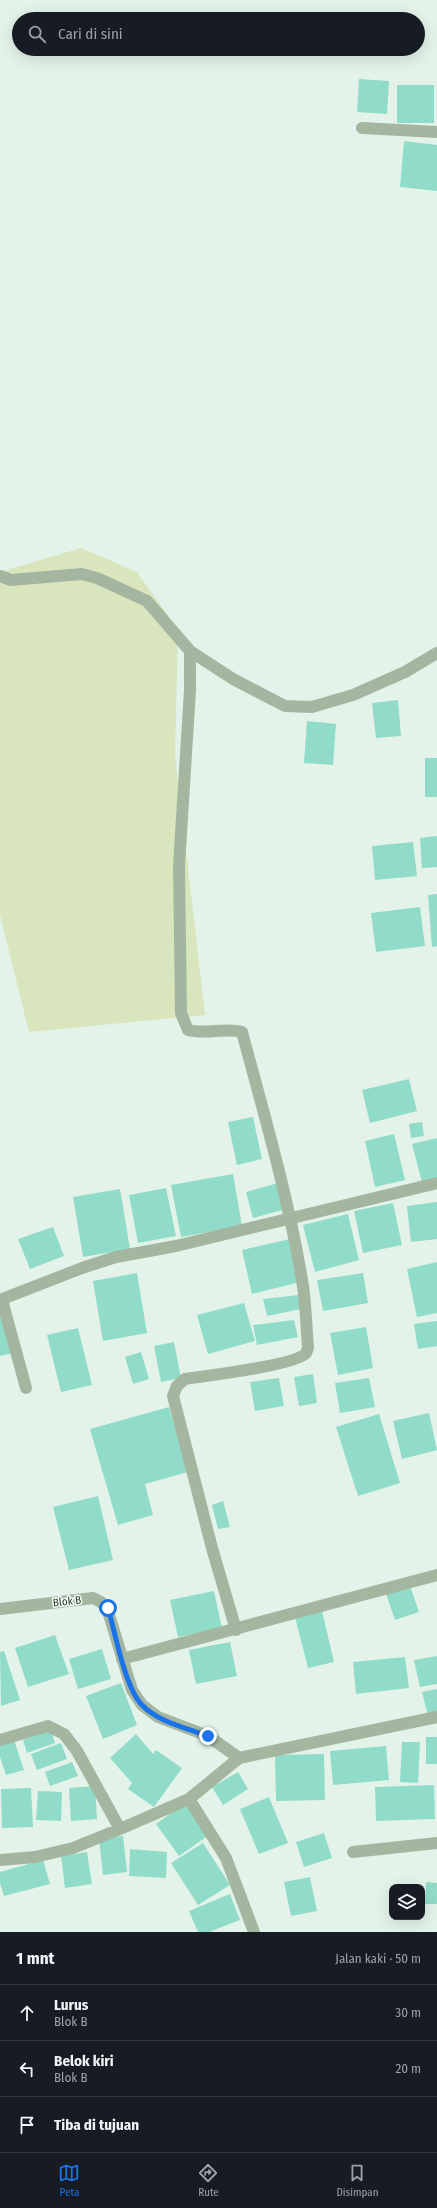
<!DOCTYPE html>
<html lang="id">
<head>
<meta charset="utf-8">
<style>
	body { margin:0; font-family:"Fira Sans Condensed",sans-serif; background:#242831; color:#f1f3f6 }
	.controls { position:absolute; right:12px; bottom:12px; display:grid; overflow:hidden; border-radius:8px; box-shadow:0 4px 16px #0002 }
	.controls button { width:36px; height:36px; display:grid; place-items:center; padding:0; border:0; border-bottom:1px solid #363941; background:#171b24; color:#f1f3f6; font:20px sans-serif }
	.stop { position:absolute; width:12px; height:12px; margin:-9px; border:3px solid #1a73e8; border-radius:50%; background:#fff }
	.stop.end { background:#1a73e8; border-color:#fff; box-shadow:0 1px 4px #0008 }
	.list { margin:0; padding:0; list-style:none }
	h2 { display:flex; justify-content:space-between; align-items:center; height:52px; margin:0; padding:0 16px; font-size:17px }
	h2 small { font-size:13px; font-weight:400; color:#9ea1a6 }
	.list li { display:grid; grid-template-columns:26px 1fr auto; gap:12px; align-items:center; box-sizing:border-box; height:56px; padding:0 16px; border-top:1px solid #363941 }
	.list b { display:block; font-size:15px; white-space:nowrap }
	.list p { margin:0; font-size:13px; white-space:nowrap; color:#9ea1a6 }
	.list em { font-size:13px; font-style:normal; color:#9ea1a6 }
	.icon { flex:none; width:22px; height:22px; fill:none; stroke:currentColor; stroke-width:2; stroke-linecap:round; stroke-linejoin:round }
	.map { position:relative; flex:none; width:437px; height:1932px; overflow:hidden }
	.search { position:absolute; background:#171b24; box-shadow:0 4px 16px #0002; left:12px; right:12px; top:12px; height:44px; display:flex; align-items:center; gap:10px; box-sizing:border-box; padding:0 14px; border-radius:22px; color:#9ea1a6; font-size:15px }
	.sheet { height:220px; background:#171b24 }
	nav { display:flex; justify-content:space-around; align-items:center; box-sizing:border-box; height:56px; border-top:1px solid #363941; background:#171b24; font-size:11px; color:#9ea1a6 }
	nav a { display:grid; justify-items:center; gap:2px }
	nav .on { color:#1a73e8 }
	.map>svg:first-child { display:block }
	.green { fill:#d9e6bd }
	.building { fill:#90dcc8 }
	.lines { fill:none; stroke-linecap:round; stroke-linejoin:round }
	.minor { stroke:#a4b6a0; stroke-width:12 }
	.route { stroke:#1a73e8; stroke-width:5 }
	.labels { text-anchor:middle; stroke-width:3; stroke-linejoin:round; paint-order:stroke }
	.street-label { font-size:11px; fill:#2b312d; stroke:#f5fff8 }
</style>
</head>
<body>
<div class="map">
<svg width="437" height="1932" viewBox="0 0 437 1932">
	<rect width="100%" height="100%" fill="#e3f3e9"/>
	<path class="green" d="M81,548l56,24 41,58 -3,125 30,260 -176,17 -29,-117v-343z"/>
	<path class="building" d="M359,79l30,2 -2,33 -30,-2z
		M397,85h37v38h-37z
		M404,141l33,4v46l-37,-4z
		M398,700l3,36 -25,2 -4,-35z
		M307,721l29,3 -3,41 -29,-2z
		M425,758h12v39h-12z
		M437,836v31l-15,1 -2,-30z
		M413,842l4,34 -42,4 -3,-34z
		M437,894v52l-5,1 -4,-52z
		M420,907l5,39 -49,6 -5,-39z
		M409,1079l8,32 -47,12 -8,-33z
		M253,1117l9,42 -25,6 -9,-43z
		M422,1122l2,14 -13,2 -2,-14z
		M394,1134l11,46 -30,7 -10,-46z
		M437,1138v40l-15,4 -10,-38z
		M233,1174l9,52 -61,11 -10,-52z
		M278,1183l8,26 -33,9 -7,-26z
		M166,1188l10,48 -38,7 -9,-48z
		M120,1189l10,60 -47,8 -10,-60z
		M437,1202v37l-26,3 -4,-36z
		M393,1203l9,42 -39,8 -9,-42z
		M348,1214l11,46 -44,12 -12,-47z
		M53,1227l11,29 -34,13 -12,-30z
		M290,1239l10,43 -48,12 -10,-44z
		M437,1262v51l-20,4 -10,-48z
		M137,1273l10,60 -44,8 -10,-60z
		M363,1273l5,30 -45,8 -6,-31z
		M299,1295l2,14 -34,7 -4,-17z
		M244,1303l11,38 -47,13 -11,-39z
		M0,1310l14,43 -14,3z
		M294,1320l4,17 -41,8 -4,-20z
		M437,1321v25l-19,3 -4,-25z
		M366,1327l7,41 -35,7 -8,-42z
		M78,1328l14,57 -31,7 -14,-57z
		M174,1342l7,36 -20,4 -7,-36z
		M141,1352l8,27 -16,5 -8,-27z
		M313,1374l4,29 -18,3 -5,-29z
		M279,1378l5,28 -29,5 -5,-29z
		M369,1378l6,29 -35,6 -5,-30z
		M169,1407l19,65 -43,12 8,31 -35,10 -28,-96z
		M429,1413l8,37 -35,9 -9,-38z
		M379,1414l21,69 -42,13 -22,-69z
		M98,1496l15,64 -44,10 -16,-63z
		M223,1501l7,26 -12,2 -6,-24z
		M410,1586l9,26 -24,8 -9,-26z
		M214,1591l8,37 -44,9 -8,-37z
		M322,1611l12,51 -26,6 -13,-51z
		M55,1635l14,39 -41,13 -13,-39z
		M230,1642l7,34 -41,8 -7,-34z
		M102,1649l9,30 -33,10 -9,-30z
		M4,1651l16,49 -19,6 -1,-54z
		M437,1656v28l-17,3 -6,-27z
		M405,1657l4,31 -53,6 -3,-32z
		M121,1683l16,42 -34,14 -17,-43z
		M437,1689v24l-9,3 -6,-24z
		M51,1730l4,13 -28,10 -4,-13z
		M136,1734l17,20 3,-4 26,18 -28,39 -26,-18 4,-6 -22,-25z
		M426,1737h11v27h-11z
		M14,1740l10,30 -18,5 -6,-18v-13z
		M402,1742h18l-2,41 -18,-1z
		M61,1743l6,16 -30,11 -6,-16z
		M386,1746l3,34 -56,5 -3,-34z
		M324,1754l1,46 -49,1 -1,-46z
		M72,1762l6,14 -28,10 -5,-14z
		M238,1772l10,17 -25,16 -11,-18z
		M434,1785l1,34 -59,2 -1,-34z
		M95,1786l2,33 -26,2 -2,-33z
		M31,1788l2,39 -31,1 -1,-39z
		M38,1791l24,1 -1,29 -25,-1z
		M269,1797l19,46 -29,11 -19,-45z
		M185,1803l24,32 -30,21 -23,-32z
		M324,1833l8,25 -28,9 -8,-25z
		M123,1836l4,36 -24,3 -4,-36z
		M203,1843l27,42 -32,20 -27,-42z
		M130,1849l37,3 -1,26 -37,-2z
		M87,1852l5,32 -27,4 -4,-32z
		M43,1860l7,24 -46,12 -4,-13v-11z
		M310,1877l7,34 -26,5 -7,-34z
		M426,1882l11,1v21h-12z
		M230,1894l10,26 -31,12h-11l-9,-21z"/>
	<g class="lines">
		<path class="minor" d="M362,128l75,4
			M0,576l11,4 71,-6 15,4 50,23 43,50 43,28 52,27 27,1 41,-12 52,-23 32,-19
			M190,651v39l-11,175 2,148 7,17c18,5 36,-3 54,2 22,82 46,164 60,248 4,22 4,45 6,67 0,2 -1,4 -2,6 -9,12 -101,23 -121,26l-8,7 -4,10 39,152 24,82
			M0,1300l82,-32 34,-11 60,-11 261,-63
			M2,1300l24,88
			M0,1609l93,-11 8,4 6,6 25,82 10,15 16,12 50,19 31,22
			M122,1659l315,-84
			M0,1740l48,-14 16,8 13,17 43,78
			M189,1799l37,59 28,74
			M353,1852l84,-9
			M0,1860l35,-3 38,-9 47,-19 69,-30 50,-41 198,-41"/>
	</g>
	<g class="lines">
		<path class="route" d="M108,1608c7,24 17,80 34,97 16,17 45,23 66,31"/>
	</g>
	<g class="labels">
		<g class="street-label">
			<text transform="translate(67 1601) rotate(-6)" y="4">Blok B</text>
		</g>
	</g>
</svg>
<div class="controls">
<button><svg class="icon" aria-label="layers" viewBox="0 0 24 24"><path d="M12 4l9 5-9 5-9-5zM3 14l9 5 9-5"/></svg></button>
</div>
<div class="stop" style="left:108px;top:1608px"></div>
<div class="stop end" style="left:208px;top:1736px"></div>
<div class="search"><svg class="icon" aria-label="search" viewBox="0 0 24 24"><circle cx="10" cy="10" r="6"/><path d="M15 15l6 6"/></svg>Cari di sini</div>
</div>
<section class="sheet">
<h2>1 mnt<small>Jalan kaki · 50 m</small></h2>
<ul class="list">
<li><svg class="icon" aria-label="ahead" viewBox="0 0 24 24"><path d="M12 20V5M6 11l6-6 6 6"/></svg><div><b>Lurus</b><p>Blok B</p></div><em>30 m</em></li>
<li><svg class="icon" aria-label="left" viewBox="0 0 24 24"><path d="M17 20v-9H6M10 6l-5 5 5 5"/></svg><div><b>Belok kiri</b><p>Blok B</p></div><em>20 m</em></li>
<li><svg class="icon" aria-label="arrive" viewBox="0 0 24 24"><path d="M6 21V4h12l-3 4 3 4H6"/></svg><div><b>Tiba di tujuan</b></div></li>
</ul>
</section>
<nav>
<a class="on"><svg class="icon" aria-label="map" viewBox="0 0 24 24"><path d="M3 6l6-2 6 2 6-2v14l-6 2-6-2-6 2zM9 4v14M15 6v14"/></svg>Peta</a>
<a><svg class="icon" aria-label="directions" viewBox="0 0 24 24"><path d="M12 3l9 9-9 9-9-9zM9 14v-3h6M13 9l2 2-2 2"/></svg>Rute</a>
<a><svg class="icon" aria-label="saved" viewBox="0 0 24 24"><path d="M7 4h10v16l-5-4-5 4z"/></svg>Disimpan</a>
</nav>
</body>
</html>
